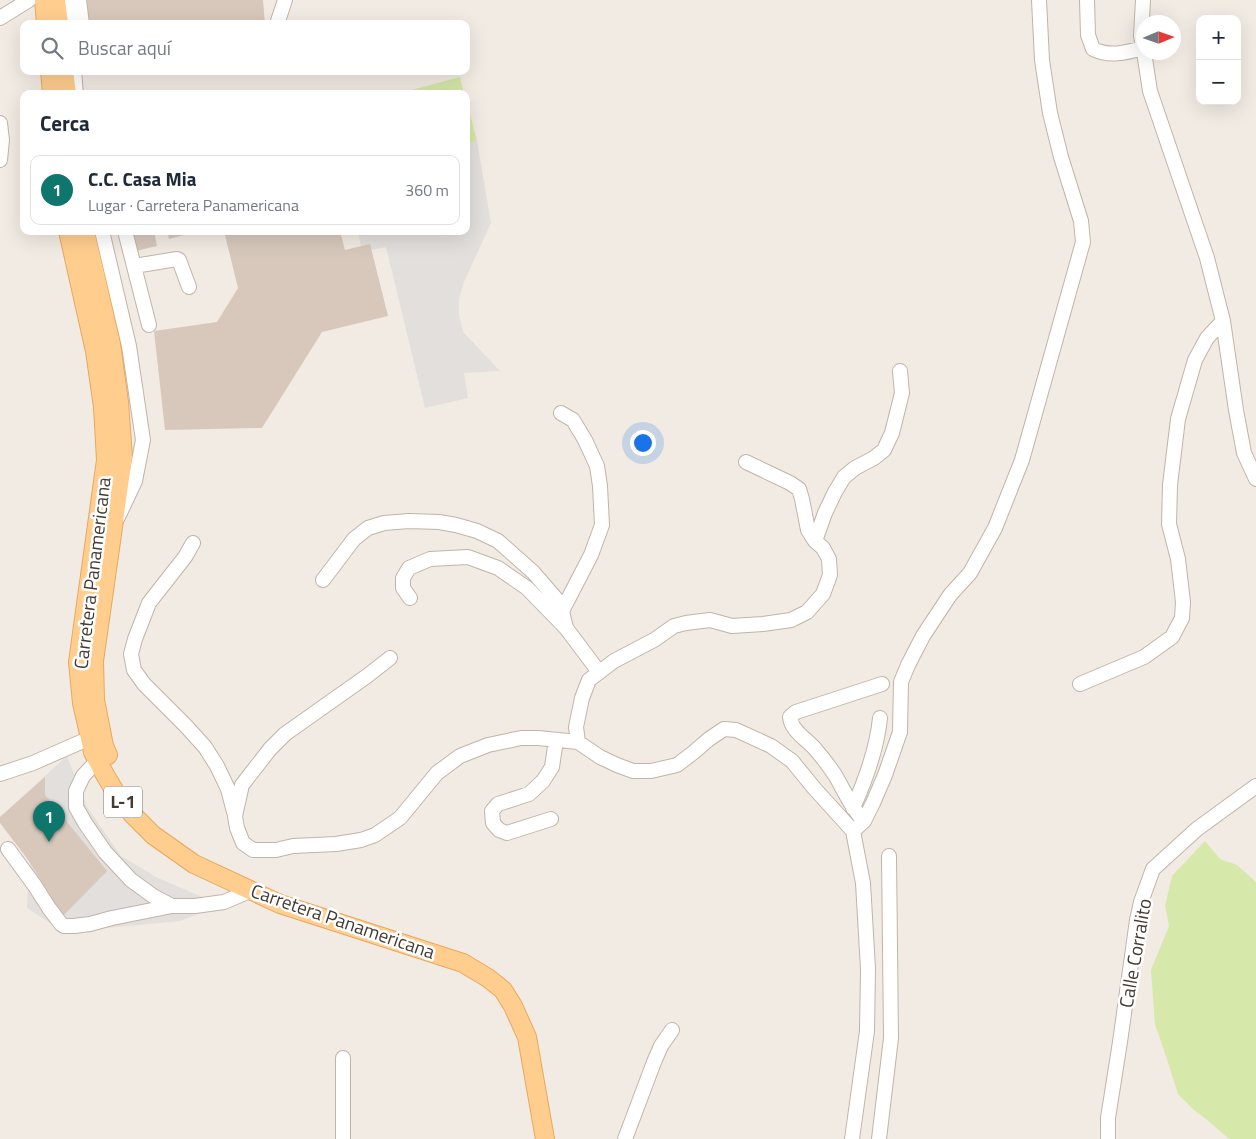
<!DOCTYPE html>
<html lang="es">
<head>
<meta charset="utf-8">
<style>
	body { margin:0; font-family:"Titillium Web",sans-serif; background:#f2f2f3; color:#1f2937 }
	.controls { position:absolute; right:15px; top:15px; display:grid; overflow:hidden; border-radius:10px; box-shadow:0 5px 20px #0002 }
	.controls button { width:45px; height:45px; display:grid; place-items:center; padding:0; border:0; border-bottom:1px solid #e0e1e3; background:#fff; color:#1f2937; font:25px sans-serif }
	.compass { position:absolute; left:1136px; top:15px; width:45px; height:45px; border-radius:50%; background:#fff; box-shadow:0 5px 20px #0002; rotate:88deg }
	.you { position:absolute; left:642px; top:442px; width:18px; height:18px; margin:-12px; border:4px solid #fff; border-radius:50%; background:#1a73e8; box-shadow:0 0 0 8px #1a73e833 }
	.badge { display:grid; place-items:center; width:32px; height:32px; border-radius:50%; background:#0f766e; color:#fff; font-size:16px; font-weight:700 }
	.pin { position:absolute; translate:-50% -41px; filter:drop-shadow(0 1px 2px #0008) }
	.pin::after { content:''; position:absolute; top:26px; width:18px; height:15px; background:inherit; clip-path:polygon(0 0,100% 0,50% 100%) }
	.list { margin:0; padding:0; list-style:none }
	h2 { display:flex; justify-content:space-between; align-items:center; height:65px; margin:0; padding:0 20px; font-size:21px }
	h2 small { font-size:16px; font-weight:400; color:#747a83 }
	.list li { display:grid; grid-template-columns:32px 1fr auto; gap:15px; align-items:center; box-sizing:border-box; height:70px; margin:0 10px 10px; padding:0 10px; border:1px solid #e0e1e3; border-radius:10px }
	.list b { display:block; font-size:19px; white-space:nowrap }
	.list p { margin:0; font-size:16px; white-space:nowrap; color:#747a83 }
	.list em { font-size:16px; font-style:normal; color:#747a83 }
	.icon { flex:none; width:28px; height:28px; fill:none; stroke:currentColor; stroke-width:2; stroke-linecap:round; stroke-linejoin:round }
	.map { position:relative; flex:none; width:1256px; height:1139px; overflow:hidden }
	.search { position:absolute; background:#fff; box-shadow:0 5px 20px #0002; left:20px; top:20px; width:450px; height:55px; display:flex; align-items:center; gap:12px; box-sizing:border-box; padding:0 18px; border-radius:10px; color:#747a83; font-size:19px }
	.panel { position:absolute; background:#fff; box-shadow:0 5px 20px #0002; left:20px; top:90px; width:450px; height:145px; border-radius:10px }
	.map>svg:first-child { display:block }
	.green { fill:#d6e8aa }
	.parking { fill:#e2dfdc }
	.building { fill:#d7c8bb }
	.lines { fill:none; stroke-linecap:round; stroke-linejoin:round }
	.minor-casing { stroke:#c1b4a8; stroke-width:16 }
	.major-casing { stroke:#e7a85c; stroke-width:20 }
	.minor { stroke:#fff; stroke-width:14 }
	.major { stroke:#ffce8f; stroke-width:18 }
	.labels { text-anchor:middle; stroke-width:5; stroke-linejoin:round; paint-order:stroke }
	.shield { fill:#fff; stroke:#7c7670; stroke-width:1 }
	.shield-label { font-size:18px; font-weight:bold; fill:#443b33 }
	.street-label { font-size:19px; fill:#443b33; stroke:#fff }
</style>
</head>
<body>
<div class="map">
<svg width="1256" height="1139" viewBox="0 0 1256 1139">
	<rect width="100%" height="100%" fill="#f2ebe3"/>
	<path class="green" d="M460,77l4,17h-55l-1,-3z
		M469,110l8,31 -11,3v-33z
		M1205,841l15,18 17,6 19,17v257h-27l-23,-20 -12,-9 -16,-16 -11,-35 -12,-35 -4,-54 18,-44 -4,-20 7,-30z"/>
	<path class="parking" d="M477,141l14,82 -27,59 -5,17v16l4,17 37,39 -36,2 4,25 -43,10 -39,-161 -15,3 -1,-6 -9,2 -3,-15h108v-87z
		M67,756l20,51 34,49 37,22 63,27 -41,16 -116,11 -37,-24 2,-46 -29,-45z"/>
	<path class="building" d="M84,0h179l2,24h-178z
		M131,231h23l3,15 -21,5z
		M167,231h25v2l-23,6z
		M224,231h116l5,19 25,-6 18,72 -66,16 -60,96 -97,2 -11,-99 63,-9 21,-34z
		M45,777v18l62,76 -44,45 -34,-55 -29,-38v-6z"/>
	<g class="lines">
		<g class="minor-casing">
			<path id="minor" d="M66,0l3,24
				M79,0l3,24
				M1087,0l1,35 5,14c17,8 32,4 50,-1
				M1143,0l-2,36 3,16
				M0,18l29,-18
				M277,24l8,-24
				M1144,52l6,39 57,167 16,63 13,89 8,43 12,26
				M74,71l2,23
				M0,123l2,17 -2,20
				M102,231l27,115 14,94 -8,41 -17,36
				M125,231l24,94
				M134,266l43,-7 2,1 10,27
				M561,413l12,7 12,20 12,26 3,20 2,39 -11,30 -29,56
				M746,462l44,21 9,6 3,10 6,31 7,11 8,7 6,11 1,16 -7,19 -16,18 -16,8 -28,4 -31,2 -22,-6 -24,3 -12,3 -20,14 -40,21 -25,19 -7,18 -6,29 2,15 22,15 17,8 16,6h18l26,-6 17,-13 15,-13 15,-10 12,1 35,16 21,15 22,27 39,43 10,52 5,86 -1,62 -15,108
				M815,541l10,-28 10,-21 9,-15 11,-9 19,-10 10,-8 8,-17 10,-40 -2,-22
				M193,543l-8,14 -36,46 -14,36 -4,15 3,16 10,14 41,41 20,22 12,19 11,23 6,23
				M323,580l31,-41 14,-11 16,-5 25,-2 30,1 17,3 21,6 21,10 35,31 26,30 3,9 4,17
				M410,598l-7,-10v-10l6,-10 21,-9 38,-2 30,11 29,20 39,40 33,44
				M390,658l-23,18 -82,58 -15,15 -28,36 -7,31 2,12 6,15 10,7h23l17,-4 43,-2 25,-4 14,-5 25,-17 37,-45 23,-17 28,-11 33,-7h17l40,4
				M1080,684l64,-27 28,-20 10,-19 1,-16 -5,-43 -9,-35 1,-39 8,-66 17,-59 12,-22 16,-17
				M98,760l-15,16 -7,15v16l9,16 20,29 26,28 22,16 19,10h23l29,-4 28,-12
				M0,774l33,-11 57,-25
				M853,808c13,-29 24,-59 27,-90
				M551,819l-44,14 -8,-3 -6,-7 -1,-12 6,-7 31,-10 14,-13 9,-14 4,-27
				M864,821c-13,-13 -20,-31 -29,-46 -6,-9 -12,-17 -19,-25 -8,-10 -25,-19 -26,-33l6,-5 86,-28
				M853,831l11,-10 9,-18 12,-28 15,-43 1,-50 7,-17 15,-29 27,-41 20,-22 25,-45 27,-68 61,-218 -2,-21 -20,-64 -11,-44 -8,-53 -3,-60
				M8,849l27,37 14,22 12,16 3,2h10l16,-2 22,-6 60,-12
				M343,1139v-81
				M625,1139l29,-77 7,-16 11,-16
				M879,1139l12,-101 -2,-182
				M1108,1139v-21l12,-76 17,-122 4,-18 12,-33 44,-40 59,-43"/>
		</g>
		<g class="major-casing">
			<path id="major" d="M44,0l2,24
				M56,0l3,24
				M50,71l2,23
				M64,71l3,23
				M68,231l27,120 8,56 3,53 -28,202 4,41 8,35 3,14 11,21 13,22 16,20 20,20 41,29 86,40 183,59 25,15 15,12 10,16 14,31 18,102
				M85,231l26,113 8,58 4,55 -29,204 1,39 9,46 4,9"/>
		</g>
		<use href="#minor" class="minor"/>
		<use href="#major" class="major"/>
	</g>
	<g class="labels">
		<rect class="shield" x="104" y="786.5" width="38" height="31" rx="4"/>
		<g class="shield-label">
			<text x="123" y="808">L-1</text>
		</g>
		<g class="street-label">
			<text transform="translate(92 573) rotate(-83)" y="7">Carretera Panamericana</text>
			<text transform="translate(343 921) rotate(19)" y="7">Carretera Panamericana</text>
			<text transform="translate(1135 953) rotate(-80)" y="7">Calle Corralito</text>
		</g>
	</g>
</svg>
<div class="controls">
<button>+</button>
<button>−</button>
</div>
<svg class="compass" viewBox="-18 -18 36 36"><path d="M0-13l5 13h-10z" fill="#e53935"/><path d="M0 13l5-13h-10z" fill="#747a83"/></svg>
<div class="you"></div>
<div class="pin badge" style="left:49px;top:842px">1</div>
<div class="search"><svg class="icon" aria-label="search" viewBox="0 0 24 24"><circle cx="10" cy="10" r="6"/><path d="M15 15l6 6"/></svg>Buscar aquí</div>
<section class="panel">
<h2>Cerca<small></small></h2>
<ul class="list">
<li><span class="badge">1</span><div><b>C.C. Casa Mia</b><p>Lugar · Carretera Panamericana</p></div><em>360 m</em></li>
</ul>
</section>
</div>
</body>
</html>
